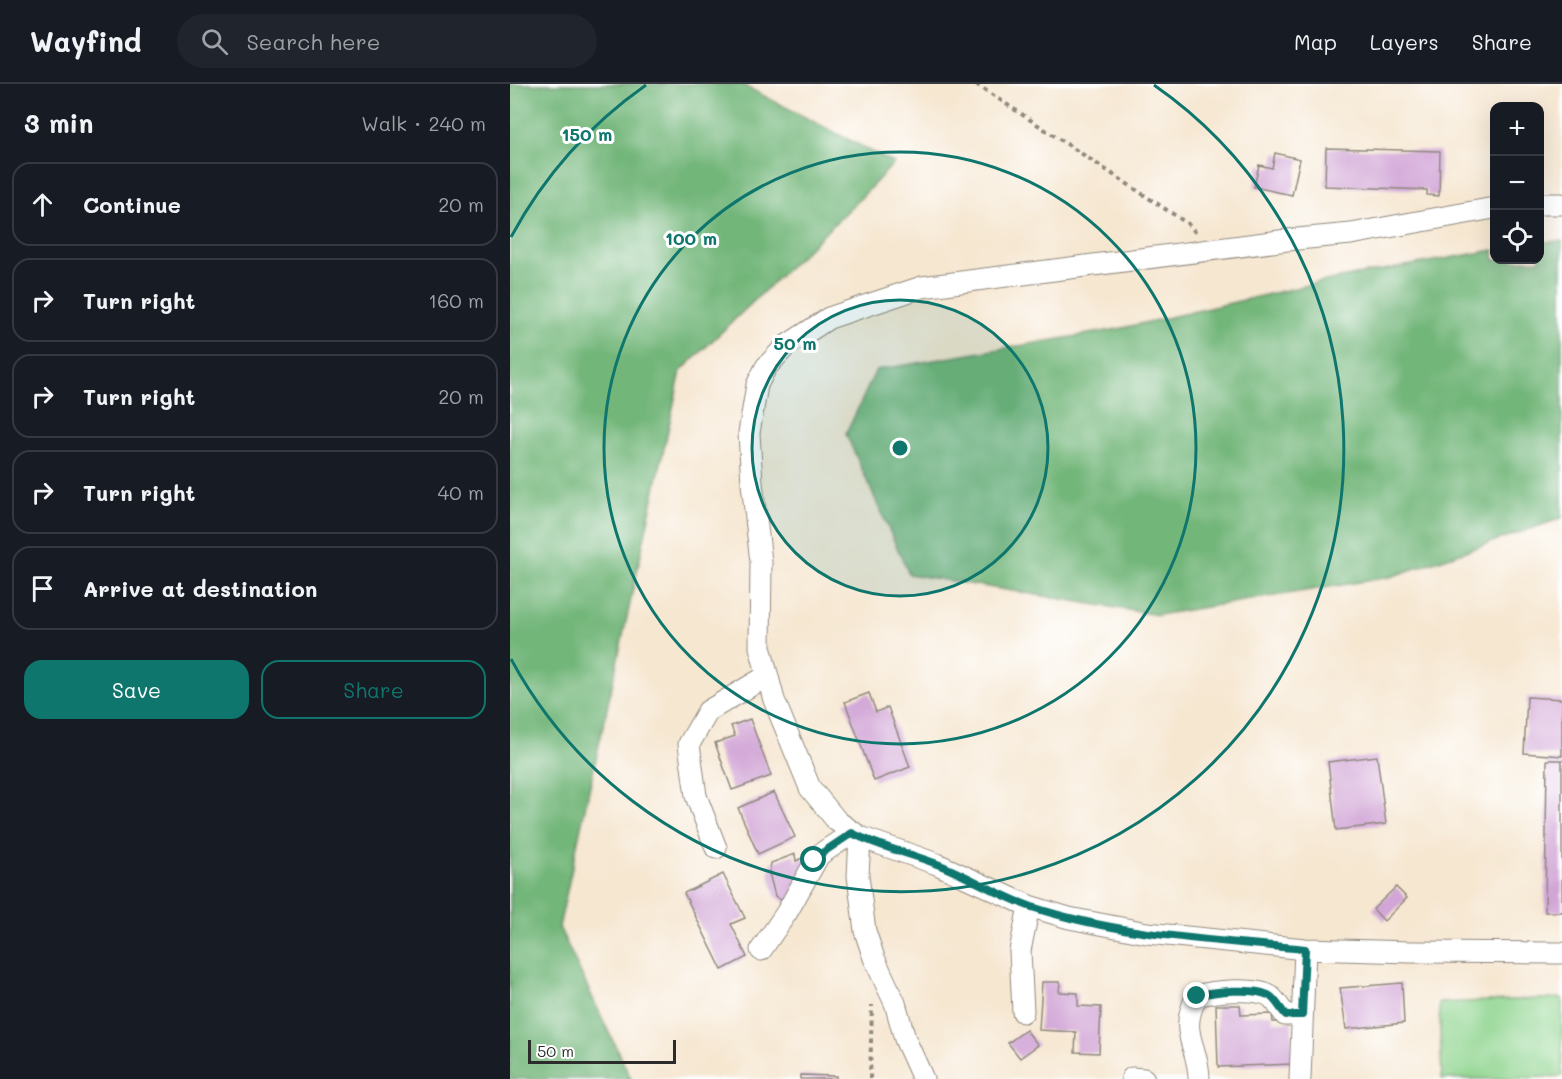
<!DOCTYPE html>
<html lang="en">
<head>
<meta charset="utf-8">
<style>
	body { margin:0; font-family:Mali,sans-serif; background:#20242c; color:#f1f3f6 }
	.controls { position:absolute; right:18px; top:18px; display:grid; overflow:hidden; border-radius:12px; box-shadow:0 6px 24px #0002 }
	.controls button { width:54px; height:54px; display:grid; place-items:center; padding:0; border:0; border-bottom:2px solid #363941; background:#171b24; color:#f1f3f6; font:30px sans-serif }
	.scale { position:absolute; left:18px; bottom:15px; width:148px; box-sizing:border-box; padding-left:6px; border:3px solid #2b2b2b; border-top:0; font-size:16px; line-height:21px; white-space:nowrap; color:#2b2b2b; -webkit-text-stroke:4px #fff; paint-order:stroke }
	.stop { position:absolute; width:18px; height:18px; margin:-14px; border:4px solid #0f766e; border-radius:50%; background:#fff }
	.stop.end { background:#0f766e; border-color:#fff; box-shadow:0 2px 6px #0008 }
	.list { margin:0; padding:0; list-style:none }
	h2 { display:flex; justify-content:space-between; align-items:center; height:78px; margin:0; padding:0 24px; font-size:26px }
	h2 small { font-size:20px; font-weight:400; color:#9ea1a6 }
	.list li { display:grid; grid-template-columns:39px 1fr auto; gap:18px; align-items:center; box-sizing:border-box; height:84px; margin:0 12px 12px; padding:0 12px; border:2px solid #363941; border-radius:18px }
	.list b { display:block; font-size:22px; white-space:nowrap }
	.list em { font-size:20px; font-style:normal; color:#9ea1a6 }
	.actions { display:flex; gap:12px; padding:18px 24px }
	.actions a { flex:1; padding:14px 0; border:2px solid #0f766e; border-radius:18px; text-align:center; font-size:21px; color:#0f766e }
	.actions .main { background:#0f766e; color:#fff }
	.icon { flex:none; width:33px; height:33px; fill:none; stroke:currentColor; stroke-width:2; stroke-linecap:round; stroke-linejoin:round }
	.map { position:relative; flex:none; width:1052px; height:995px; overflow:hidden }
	header { display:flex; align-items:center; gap:36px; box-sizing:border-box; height:84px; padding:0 30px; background:#171b24; border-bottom:2px solid #363941 }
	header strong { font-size:28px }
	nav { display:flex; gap:33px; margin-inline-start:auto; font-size:21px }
	.search { width:420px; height:54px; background:#20242c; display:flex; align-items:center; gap:15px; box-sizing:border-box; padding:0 21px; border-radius:33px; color:#9ea1a6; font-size:22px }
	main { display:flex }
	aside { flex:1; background:#171b24 }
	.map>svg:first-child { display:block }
	.green { fill:#8ed48e; stroke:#5c805c; stroke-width:1.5 }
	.forest { fill:#72b679; stroke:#4e7052; stroke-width:1.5 }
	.building { fill:#d1a5d6 }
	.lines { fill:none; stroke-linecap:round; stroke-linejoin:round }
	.street-casing { stroke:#90897e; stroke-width:23 }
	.path { stroke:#90897e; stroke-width:4; stroke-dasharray:4.5 4.5; stroke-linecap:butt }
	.street { stroke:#fff; stroke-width:21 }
	.route { stroke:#0f766e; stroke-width:8 }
	.ring { fill:none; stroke:#0f766e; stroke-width:3 }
	.centre { fill:#0f766e; stroke:#fff; stroke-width:3 }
	.ring-label { font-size:18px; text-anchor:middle; font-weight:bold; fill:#0f766e; stroke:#fff; stroke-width:6; stroke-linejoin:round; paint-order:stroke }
</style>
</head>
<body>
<header>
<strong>Wayfind</strong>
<div class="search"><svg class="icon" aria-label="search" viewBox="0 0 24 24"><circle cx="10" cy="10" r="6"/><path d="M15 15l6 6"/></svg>Search here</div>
<nav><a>Map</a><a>Layers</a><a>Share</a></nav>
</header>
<main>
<aside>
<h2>3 min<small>Walk · 240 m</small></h2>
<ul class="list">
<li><svg class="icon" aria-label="ahead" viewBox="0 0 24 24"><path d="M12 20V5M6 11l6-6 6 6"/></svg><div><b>Continue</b></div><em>20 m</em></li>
<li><svg class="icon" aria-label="right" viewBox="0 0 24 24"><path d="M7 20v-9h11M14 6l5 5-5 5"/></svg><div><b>Turn right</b></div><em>160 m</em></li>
<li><svg class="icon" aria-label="right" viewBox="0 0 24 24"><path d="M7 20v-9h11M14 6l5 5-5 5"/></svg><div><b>Turn right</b></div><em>20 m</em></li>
<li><svg class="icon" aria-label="right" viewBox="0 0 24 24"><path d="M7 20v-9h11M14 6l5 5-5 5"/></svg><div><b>Turn right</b></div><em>40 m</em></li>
<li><svg class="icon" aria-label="arrive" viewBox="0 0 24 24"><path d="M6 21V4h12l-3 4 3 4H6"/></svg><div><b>Arrive at destination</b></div></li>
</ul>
<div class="actions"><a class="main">Save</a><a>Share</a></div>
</aside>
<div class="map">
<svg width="1052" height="995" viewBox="0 0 1052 995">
	<rect width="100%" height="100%" fill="#fff"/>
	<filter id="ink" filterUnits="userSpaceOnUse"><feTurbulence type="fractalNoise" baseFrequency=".0167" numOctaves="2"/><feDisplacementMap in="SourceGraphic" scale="12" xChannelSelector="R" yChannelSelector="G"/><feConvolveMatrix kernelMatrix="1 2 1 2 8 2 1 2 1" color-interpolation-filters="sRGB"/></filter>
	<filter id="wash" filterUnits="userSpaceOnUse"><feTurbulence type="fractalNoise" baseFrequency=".008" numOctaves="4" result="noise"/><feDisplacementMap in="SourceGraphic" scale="24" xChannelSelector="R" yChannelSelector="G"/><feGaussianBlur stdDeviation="1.35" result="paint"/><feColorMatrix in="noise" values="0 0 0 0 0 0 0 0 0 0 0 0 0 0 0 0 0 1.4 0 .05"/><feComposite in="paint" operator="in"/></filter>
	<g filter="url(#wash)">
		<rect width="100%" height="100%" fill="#f6e7d1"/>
		<path class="green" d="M1052,914v78l-57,3h-63l-3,-76z"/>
		<path class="forest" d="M0,0h231l153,79 -38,40 -175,168 -122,556 72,152h-121z
			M1052,157v277l-172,59 -232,38 -249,-41 -63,-140 30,-64 242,-41 216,-50 160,-29v10h46v-18z"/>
		<g id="blocks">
			<path class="building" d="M816,64l114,3 -1,45 -12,-1v-5l-102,-4z
				M765,69l25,6 -8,36 -38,-8 5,-22 13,3z
				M359,609l7,19 12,-5 22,60 -36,14 -29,-79z
				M1017,613l35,2v57l-38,-3z
				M240,635l21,57 -39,14 -17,-47 20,-7 -4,-10z
				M867,672l9,68 -50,6 -8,-68z
				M1037,676h15v152h-17z
				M264,708l21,45 -37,17 -20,-46z
				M285,770l1,7 8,-4 4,6 -20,42 -13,-9 -6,-23 2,-10z
				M213,790l22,44 -14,6 16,33 -25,13 -38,-77z
				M886,803l11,11 -23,23 -11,-12z
				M532,898h18l-1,10 19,1v13l23,1 -2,46 -24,-1 1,-20 -37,-2z
				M892,899l2,40 -58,6 -6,-41z
				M706,921h24l1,10 31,-1 1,8h19l1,42 -75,3z
				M516,946l12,15 -18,13 -12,-15z
				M290,991l36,1v3h-36z"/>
		</g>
	</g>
	<g filter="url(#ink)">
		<use href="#blocks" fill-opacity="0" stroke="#90897e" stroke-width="1.5"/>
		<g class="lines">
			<g class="street-casing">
				<path id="street" d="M1030,120h22
					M984,124l-143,26 -64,6 -365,47 -93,31 -43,28 -20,21 -9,18 -8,48 3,50 9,79 -1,85 14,53 36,88 27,33 23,16 77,27 92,42 40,12 78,15 158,16 106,3 151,1
					M350,753l-2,39 7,55 9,27 21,45 10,36 18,40
					M206,764l-20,-52 -7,-52 19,-33 59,-35
					M251,866l26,-38 32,-57 33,-22
					M513,928l-3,-61 9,-45
					M622,994l12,1
					M689,995c0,-34 -22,-45 -2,-83 16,-5 58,-9 73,0 5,4 11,13 15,19h17
					M790,995l5,-130"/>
			</g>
			<path class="path" d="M466,0l212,140 8,9
				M360,995l2,-74"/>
			<use href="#street" class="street"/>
		</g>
	</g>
	<g class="lines" filter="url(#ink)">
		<path class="route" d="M304,776l5,-5 33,-22c27,14 57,20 85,31 32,12 62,32 95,43 88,29 181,33 273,42l-3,66h-16c-5,-5 -10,-15 -16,-19 -14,-9 -57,-5 -73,0"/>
	</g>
	<circle cx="390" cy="364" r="148" fill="#0f766e" fill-opacity=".12"/>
	<g class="ring">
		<circle cx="390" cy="364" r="148"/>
		<circle cx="390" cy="364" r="296"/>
		<path d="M1 153A443 443 0 0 1 136 1M644 1A443 443 0 1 1 1 575"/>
	</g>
	<circle cx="390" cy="364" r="9" class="centre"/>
	<g class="ring-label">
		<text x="77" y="57">150 m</text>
		<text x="181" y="161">100 m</text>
		<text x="285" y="266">50 m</text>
	</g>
</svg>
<div class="controls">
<button>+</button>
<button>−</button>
<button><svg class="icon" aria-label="locate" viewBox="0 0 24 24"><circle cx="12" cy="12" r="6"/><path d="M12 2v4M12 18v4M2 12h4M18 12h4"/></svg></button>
</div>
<div class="scale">50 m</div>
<div class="stop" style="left:304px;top:776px"></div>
<div class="stop end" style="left:687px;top:912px"></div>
</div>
</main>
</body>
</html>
